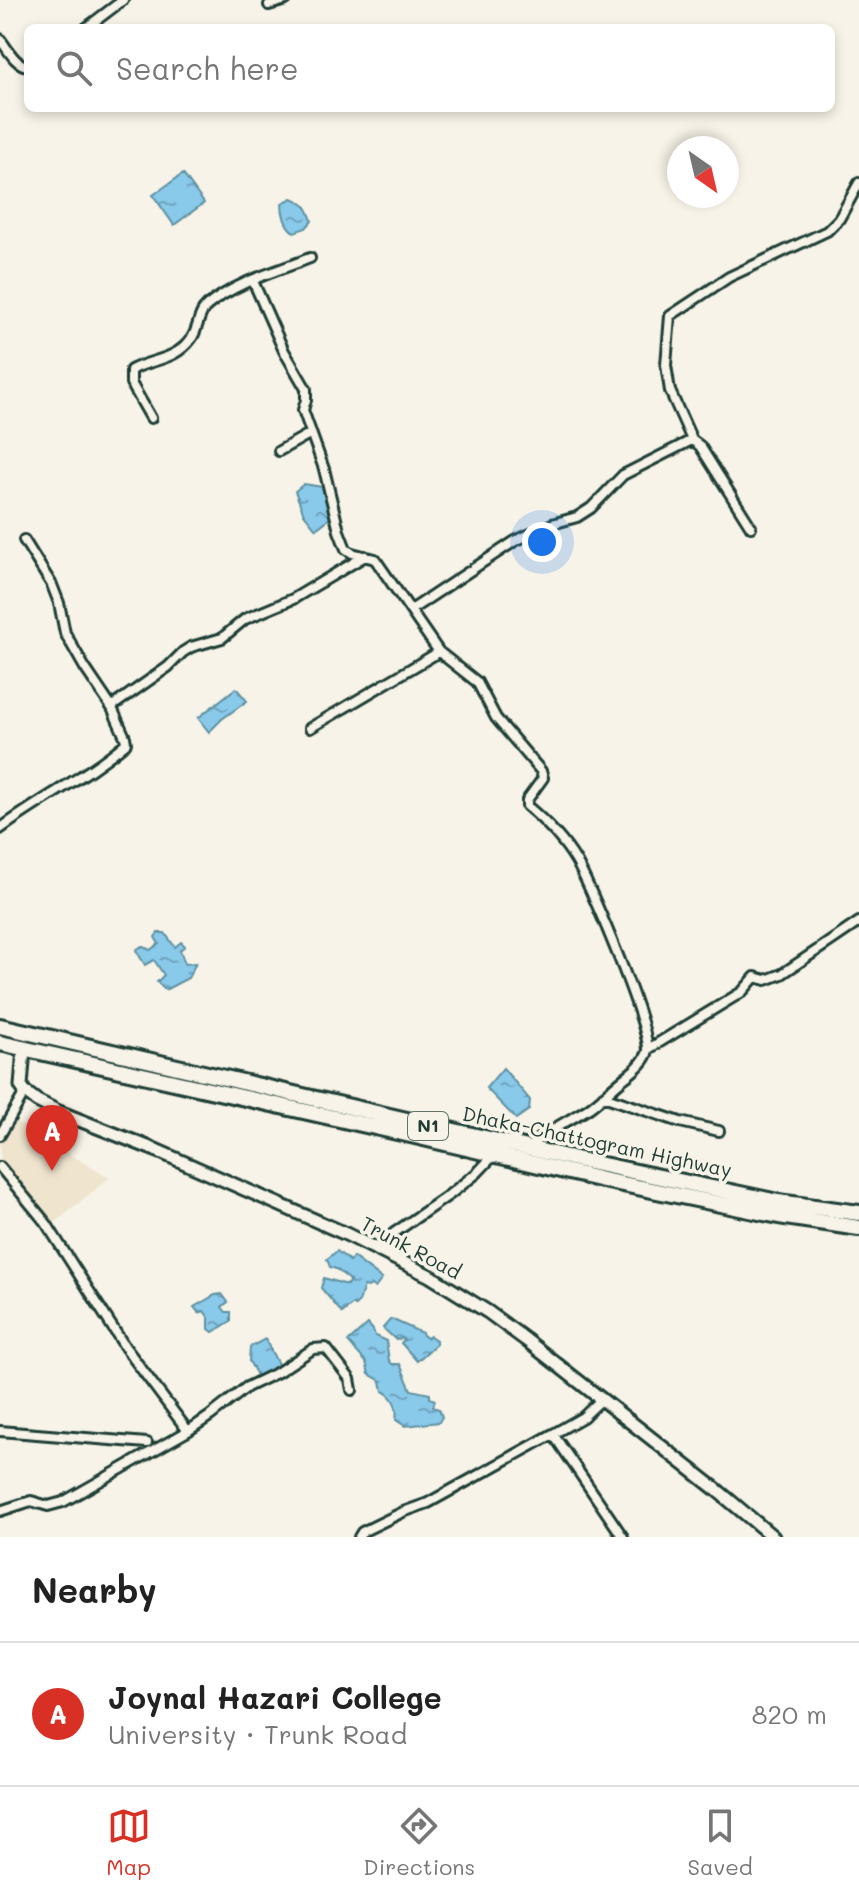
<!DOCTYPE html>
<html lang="en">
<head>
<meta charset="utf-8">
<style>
	body { margin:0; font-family:Mali,sans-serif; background:#f2f2f2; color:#222 }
	.compass { position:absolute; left:667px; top:136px; width:72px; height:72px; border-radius:50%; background:#fff; box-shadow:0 4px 12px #0003; rotate:146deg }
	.you { position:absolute; left:542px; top:542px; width:28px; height:28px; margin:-20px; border:6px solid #fff; border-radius:50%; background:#1a73e8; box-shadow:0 0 0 12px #1a73e833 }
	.badge { display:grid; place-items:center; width:52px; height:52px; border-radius:50%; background:#d93025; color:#fff; font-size:26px; font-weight:700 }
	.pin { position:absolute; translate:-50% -66px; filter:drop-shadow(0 2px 4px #0008) }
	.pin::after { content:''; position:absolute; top:42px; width:28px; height:24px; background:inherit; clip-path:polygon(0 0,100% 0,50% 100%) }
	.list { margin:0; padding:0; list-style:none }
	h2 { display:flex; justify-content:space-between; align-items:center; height:104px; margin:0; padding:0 32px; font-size:34px }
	h2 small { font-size:26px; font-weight:400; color:#767676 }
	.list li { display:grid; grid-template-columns:52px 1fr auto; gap:24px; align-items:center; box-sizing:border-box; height:144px; padding:0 32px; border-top:2px solid #e0e0e0 }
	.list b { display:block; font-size:30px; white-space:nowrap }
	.list p { margin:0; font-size:26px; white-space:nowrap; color:#767676 }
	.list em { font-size:26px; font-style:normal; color:#767676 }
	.icon { flex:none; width:44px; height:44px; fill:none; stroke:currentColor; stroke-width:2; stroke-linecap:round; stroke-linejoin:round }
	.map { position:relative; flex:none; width:859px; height:1537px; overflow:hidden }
	.search { position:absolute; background:#fff; box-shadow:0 4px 12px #0003; left:24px; right:24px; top:24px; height:88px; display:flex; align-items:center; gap:20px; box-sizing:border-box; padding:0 28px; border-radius:12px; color:#767676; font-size:30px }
	.sheet { height:248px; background:#fff }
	nav { display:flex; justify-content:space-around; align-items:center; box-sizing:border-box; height:112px; border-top:2px solid #e0e0e0; background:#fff; font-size:22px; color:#767676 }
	nav a { display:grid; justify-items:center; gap:4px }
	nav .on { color:#d93025 }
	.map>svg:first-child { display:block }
	.built { fill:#efe4ce }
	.water { fill:url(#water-ripples); stroke:#5f91a1; stroke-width:2 }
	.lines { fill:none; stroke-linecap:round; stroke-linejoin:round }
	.street-casing { stroke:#1f3d34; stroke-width:14 }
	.secondary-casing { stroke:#1f3d34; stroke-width:17 }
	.highway-casing { stroke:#1f3d34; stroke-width:20 }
	.street { stroke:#f7f3e8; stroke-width:8 }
	.secondary { stroke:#f7f3e8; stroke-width:11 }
	.highway { stroke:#f7f3e8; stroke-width:14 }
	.labels { text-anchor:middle; stroke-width:7; stroke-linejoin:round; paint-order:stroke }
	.shield { fill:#f7f3e8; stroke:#60746a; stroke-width:2 }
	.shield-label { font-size:18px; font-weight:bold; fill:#1f3d34 }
	.street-label { font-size:20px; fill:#1f3d34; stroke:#f7f3e8 }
</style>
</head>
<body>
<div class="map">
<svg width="859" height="1537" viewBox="0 0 859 1537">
	<defs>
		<pattern id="water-ripples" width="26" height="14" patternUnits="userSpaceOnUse" patternTransform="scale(2)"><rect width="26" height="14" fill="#89c9ea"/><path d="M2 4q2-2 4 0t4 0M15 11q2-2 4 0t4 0" fill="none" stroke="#6fa4be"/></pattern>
	</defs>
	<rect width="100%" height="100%" fill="#f7f3e8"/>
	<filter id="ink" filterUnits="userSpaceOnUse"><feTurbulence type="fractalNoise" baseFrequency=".0125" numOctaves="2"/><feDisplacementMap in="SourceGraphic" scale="16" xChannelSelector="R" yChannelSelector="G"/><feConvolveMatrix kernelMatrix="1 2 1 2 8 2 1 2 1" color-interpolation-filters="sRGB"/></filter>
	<g filter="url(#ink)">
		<path class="built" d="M11,1119l98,59 -58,48 -50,-61 -1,-21z"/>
		<path class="water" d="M183,174l21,29 -30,22 -21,-30z
			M292,198c13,5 16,10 20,23l-6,7 -12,4c-9,-5 -12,-19 -12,-29z
			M304,484l18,3 8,31 -14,11 -12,-15 -9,-23z
			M236,688l11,13 -25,18 -13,13 -11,-14z
			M158,933h7l10,14 6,-5 4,4 -5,4 5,14 11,-1 -8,15 -23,12 -8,-8 7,-7 -10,-15 -9,5 -9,-15 6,-4 8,4 9,-6 -4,-7z
			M503,1068l27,32 -1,10 -13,9 -30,-31z
			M337,1251l13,10 3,-4 29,22 -7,9 -4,-3 -3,2 -4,-1 -5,16 -4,4 -2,-2 -11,9 -21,-25 3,-10 23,7 3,-5 -14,-11 -6,-2 -3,-8z
			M222,1294l6,8 -6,5 4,5h5v9l-18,11 -4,-3v-11l-5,-7 -5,2 -5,-6 21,-12z
			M391,1319l31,14 1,2 4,3 3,-2 6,4v4l-19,17 -16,-18 3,-3 -2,-2 -6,2 -13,-12z
			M368,1324l5,6 2,6 11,5 3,19 3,4h8l11,26 19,4v4l5,2 -2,7 6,2 3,8 -3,5 -34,4 -9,-6c2,-12 -2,-23 -13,-29l-2,-10 -12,-7 -3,-12 -18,-20z
			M265,1339l14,27 -21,11 -9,-16 1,-14z"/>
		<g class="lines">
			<g class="street-casing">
				<path id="street" d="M269,5l17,-5
					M86,28l37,-28
					M0,39c8,10 15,26 28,27
					M253,281l31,70 22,38v11l-3,10 21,59 15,62 7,18 6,4 23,6 64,93 38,30 19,36 45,53 2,7 -16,22v6c19,16 36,33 49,55 13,22 80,177 71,193 -5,11 -16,19 -25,26 -11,9 -22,20 -33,28 -17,11 -36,20 -52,32l-6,8
					M151,418l-20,-35v-13c20,-11 44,-9 60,-31 8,-10 6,-24 16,-33 29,-24 68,-34 103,-48
					M279,451l32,-18
					M751,527l-51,-81 -8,-6 -22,-49 -4,-26 4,-49 59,-39 98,-46 12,-12 20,-36
					M24,540l28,45 7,18 6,30 20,35 27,40
					M411,610l104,-69 37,-17 25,-7 14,-9 32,-33 69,-35
					M310,728l129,-76
					M0,829c42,-31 86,-52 126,-86l-1,-6 -13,-29 2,-3 54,-38 15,-15 8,-5 31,-9 23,-19 48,-20 72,-43
					M650,1048l92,-56 13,-15 11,3 16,-6 77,-52
					M603,1096l77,26 39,9
					M0,1135l25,-43
					M0,1167l46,56 79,124 63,84
					M379,1251l15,-18 55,-38 28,-22 17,-18
					M602,1399l-19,18 -30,17 70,103
					M0,1431l147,12
					M0,1511l31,-10 17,5 15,-4 125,-71 22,-15 37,-29 31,-15 35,-23 13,-1 24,31 2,11
					M359,1537l3,-5 41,-20 25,-9 125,-69"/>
			</g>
			<g class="secondary-casing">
				<path id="secondary" d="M24,1048l-3,38 4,6 12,9 22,11 99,39 188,83 84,42 58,36 38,28 191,150 56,47"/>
			</g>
			<g class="highway-casing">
				<path id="highway" d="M0,1026l584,135 194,41 81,11
					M0,1043l415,93 188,44 176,36 80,12"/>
			</g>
			<use href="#street" class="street"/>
			<use href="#secondary" class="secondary"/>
			<use href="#highway" class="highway"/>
		</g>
	</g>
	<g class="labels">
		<rect class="shield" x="408" y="1112" width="40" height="28" rx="6"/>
		<g class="shield-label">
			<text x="428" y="1132">N1</text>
		</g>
		<g class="street-label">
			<text transform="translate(597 1142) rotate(12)" y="7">Dhaka-Chattogram Highway</text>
			<text transform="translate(411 1248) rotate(28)" y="7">Trunk Road</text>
		</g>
	</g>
</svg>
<svg class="compass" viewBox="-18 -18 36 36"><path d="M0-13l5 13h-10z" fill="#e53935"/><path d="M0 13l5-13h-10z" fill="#767676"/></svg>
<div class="you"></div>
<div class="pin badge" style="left:52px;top:1171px">A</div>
<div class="search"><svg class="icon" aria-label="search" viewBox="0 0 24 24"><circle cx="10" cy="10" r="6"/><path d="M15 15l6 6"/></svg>Search here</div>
</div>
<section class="sheet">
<h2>Nearby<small></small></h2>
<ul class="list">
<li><span class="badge">A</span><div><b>Joynal Hazari College</b><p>University · Trunk Road</p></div><em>820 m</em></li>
</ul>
</section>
<nav>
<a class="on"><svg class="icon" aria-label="map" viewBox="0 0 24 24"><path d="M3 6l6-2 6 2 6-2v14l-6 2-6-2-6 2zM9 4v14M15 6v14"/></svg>Map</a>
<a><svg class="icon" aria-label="directions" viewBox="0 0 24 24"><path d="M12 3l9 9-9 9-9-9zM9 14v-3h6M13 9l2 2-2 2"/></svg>Directions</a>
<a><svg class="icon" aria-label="saved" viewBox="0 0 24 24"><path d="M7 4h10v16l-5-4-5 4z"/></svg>Saved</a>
</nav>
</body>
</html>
